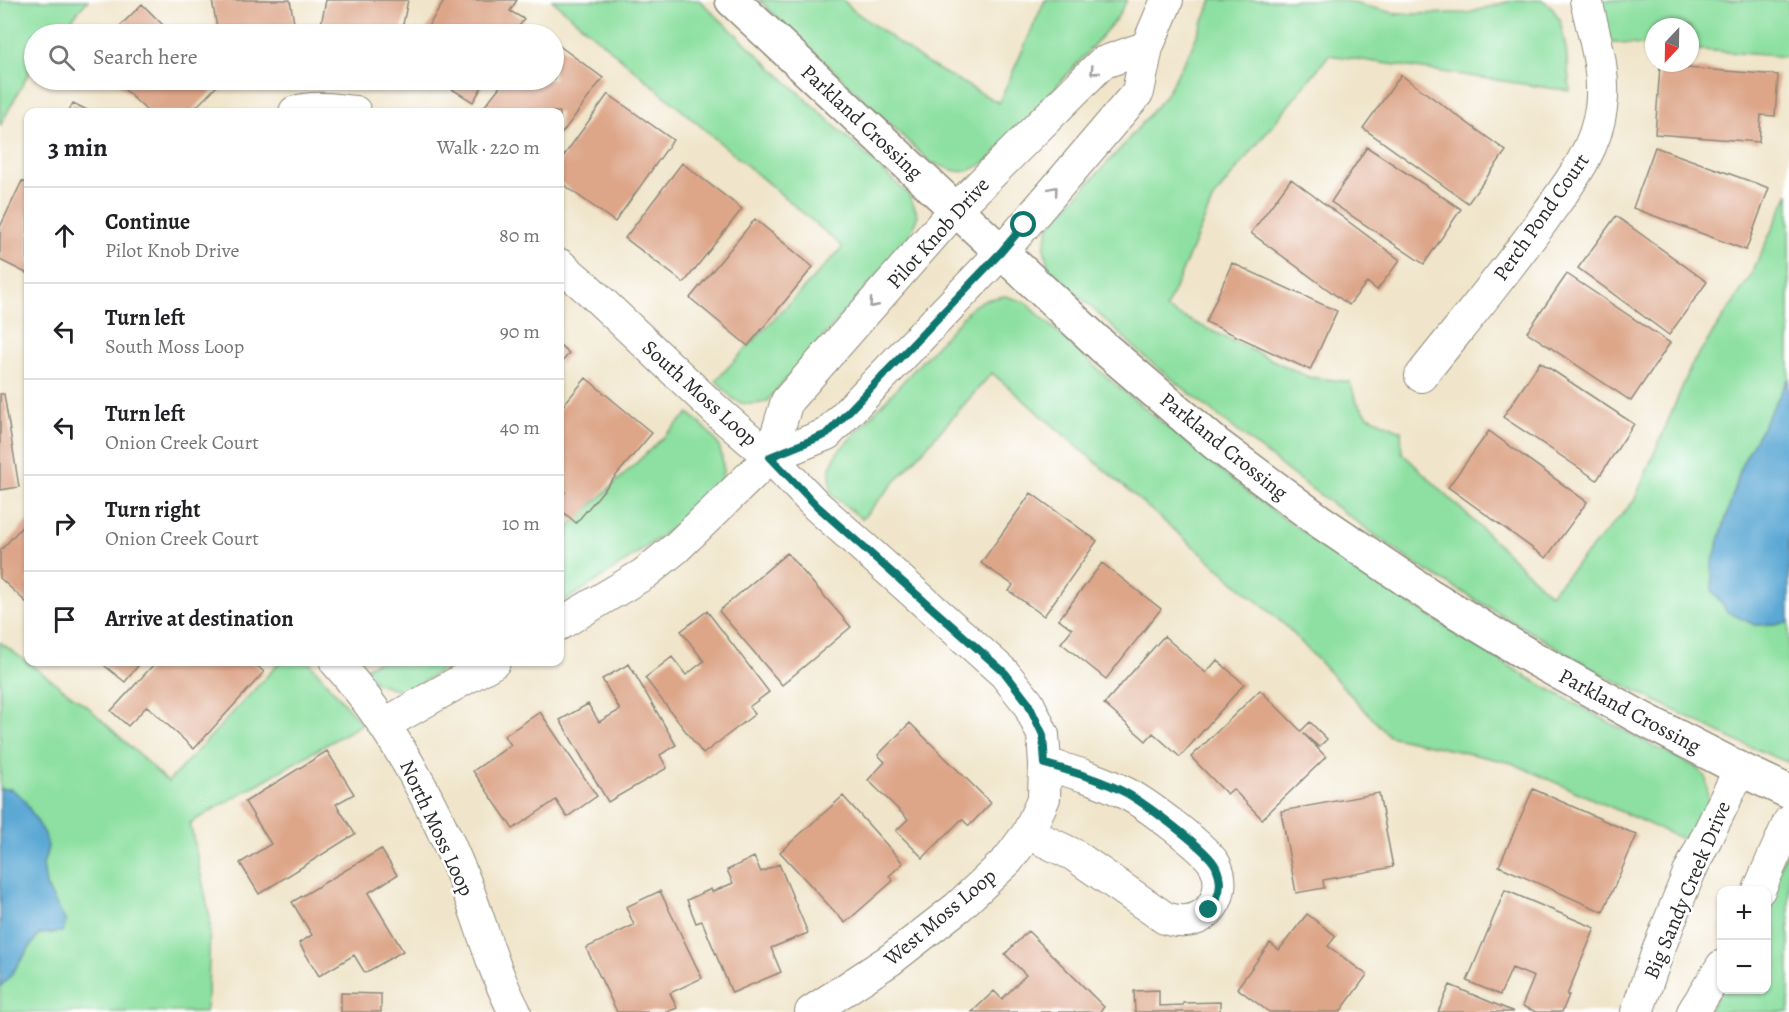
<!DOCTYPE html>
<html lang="en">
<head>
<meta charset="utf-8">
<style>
	body { margin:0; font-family:Alegreya,serif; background:#f2f2f2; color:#202124 }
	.controls { position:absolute; right:18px; bottom:18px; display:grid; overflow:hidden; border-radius:12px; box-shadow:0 2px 4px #0004 }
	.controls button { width:54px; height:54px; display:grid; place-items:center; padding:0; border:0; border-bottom:2px solid #e0e0e0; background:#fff; color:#202124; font:30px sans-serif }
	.compass { position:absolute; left:1645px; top:18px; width:54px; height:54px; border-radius:50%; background:#fff; box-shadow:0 2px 4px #0004; rotate:202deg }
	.stop { position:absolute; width:18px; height:18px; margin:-14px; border:4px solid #0f766e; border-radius:50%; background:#fff }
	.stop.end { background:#0f766e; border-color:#fff; box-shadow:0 2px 6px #0008 }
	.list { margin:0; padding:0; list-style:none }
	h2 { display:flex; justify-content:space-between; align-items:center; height:78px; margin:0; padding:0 24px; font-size:26px }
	h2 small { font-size:20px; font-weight:400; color:#757577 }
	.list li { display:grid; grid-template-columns:39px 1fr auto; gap:18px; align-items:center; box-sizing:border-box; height:96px; padding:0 24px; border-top:2px solid #e0e0e0 }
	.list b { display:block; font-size:22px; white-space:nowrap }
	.list p { margin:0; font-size:20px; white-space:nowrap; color:#757577 }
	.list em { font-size:20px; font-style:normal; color:#757577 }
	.icon { flex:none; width:33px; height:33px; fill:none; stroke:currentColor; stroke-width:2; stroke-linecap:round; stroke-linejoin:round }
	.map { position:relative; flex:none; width:1789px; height:1012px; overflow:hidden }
	.search { position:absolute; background:#fff; box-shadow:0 2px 4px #0004; left:24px; top:24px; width:540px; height:66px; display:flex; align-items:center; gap:15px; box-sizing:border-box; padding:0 21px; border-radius:33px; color:#757577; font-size:22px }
	.panel { position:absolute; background:#fff; box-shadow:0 2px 4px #0004; left:24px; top:108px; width:540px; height:558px; border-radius:12px }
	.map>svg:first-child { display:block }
	.green { fill:#8de0a1; stroke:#5c8666; stroke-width:1.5 }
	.water { fill:#5ba8d4; stroke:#436a80; stroke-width:1.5 }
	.building { fill:#dda689 }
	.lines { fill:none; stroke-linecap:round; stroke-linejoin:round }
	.street-casing { stroke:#8e887a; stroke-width:34 }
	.secondary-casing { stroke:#8e887a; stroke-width:36 }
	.street { stroke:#fff; stroke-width:32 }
	.secondary { stroke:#fff; stroke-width:33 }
	.oneway { stroke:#a0a0a0 }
	.route { stroke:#0f766e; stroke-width:8 }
	.labels { text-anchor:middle; stroke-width:5; stroke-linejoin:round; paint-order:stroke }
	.street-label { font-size:21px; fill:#2b2b2b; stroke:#fff }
</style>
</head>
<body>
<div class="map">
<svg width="1789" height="1012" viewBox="0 0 1789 1012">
	<rect width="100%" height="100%" fill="#fff"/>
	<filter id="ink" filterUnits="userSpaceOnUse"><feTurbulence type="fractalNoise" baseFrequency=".0167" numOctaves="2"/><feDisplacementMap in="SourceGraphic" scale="12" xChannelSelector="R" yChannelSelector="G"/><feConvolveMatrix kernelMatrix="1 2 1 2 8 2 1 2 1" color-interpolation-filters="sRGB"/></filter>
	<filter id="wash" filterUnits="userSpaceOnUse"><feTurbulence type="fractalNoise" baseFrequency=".008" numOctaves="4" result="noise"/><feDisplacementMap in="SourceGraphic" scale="24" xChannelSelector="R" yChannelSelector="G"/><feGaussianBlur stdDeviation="1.35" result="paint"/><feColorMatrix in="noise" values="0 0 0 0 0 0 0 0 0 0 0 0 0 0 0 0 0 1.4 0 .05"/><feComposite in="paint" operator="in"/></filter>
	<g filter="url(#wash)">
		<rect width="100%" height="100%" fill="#f0e5ca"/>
		<path class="green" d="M0,0h88l-29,34h-25v29l-34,63z
			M552,0h147l210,195 9,20 -10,25 -142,162c-29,6 -32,-1 -50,-22l127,-133z
			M759,0h84l10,10 75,54 71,39 46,-103h82l-10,18 -32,37 -93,102c-28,21 -31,16 -62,5z
			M1212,0h129l57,14 70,-1 46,-13h28l9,6 9,14 6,29 4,42 -241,-36 -116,144 -47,110 142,68 42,5 6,19 12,15 33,15 1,22 148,141 84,-93 58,-137 57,-85 40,-86v185l-47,86 13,161 34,-2v140l-53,-22 -136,-68 -185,-109 -117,-85 -150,-119 -100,-93 -4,-19 5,-22 72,-78 44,-52 27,-49z
			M1598,0h191v57l-99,-8v-22h-36v19l-49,-4z
			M1005,296l20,6 85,78 146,119 146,100 125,78 107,59 60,30 12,11 2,24 -17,42 -179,-80 -123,-27 -102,-109 -295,-254 -130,146 -31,-25 -1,-26 7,-15 135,-146 12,-7z
			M689,413c8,8 23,20 28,30 4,6 6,19 6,27 1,33 -133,115 -163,134v-69z
			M0,642l89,66 79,74 112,-120h29l53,62 -172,99 20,95 -2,76 -3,18h-205v-25l11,-12 28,-41 22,-2 5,-10 -20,-36 -3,-21 5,-18 -37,-58h-11z
			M376,662h80l-42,25 -14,3 -24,-7 -13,-13z
			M1789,849v163h-82l15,-22h44l1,-99z"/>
		<path class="water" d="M1789,378v245l-34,2 -28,-13 -15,-22v-26l30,-100z
			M0,789h11l12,9 22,36 3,13 -5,18 3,21 20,36 -4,10 -23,2 -28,41 -11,12z"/>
		<g id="blocks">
			<path class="building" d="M212,0h78l6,34h-78z
				M326,0h82l-7,34h-82z
				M445,0h72l-7,11 14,8 -10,15h-91z
				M142,4l30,30h-51l-5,-4z
				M554,42l49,36 -43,58v-24h-80l25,-32h49z
				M1660,66l118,9 -3,41 -14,-1 -2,27 -104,-8z
				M1401,75l105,76 -38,52 -105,-75z
				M115,80h102l3,3 -29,29h-43z
				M437,80h49l-13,22z
				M608,94l65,46 -58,82 -55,-40v-21z
				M73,103l18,9h-23z
				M1367,147l94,62 -37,55 -93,-62z
				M1655,147l114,41 -23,62 -113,-42z
				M682,163l60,46 -58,74 -59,-45z
				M1291,179l109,81 -23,30 -10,-8 -18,23 -98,-72z
				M22,181l6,3v90l-28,-14v-33z
				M1616,216l91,66 -38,53 -91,-67z
				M755,219l58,48 -65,79 -58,-48z
				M1232,263l105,48 -27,59 -104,-48z
				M1567,274l103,69 -39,58 -104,-69z
				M560,345l9,8 -9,12z
				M1540,362l94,62 -37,56 -94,-63z
				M586,378l66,55 -76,90 -16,-14v-10l5,-7 -5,-5v-78z
				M0,394h4l15,93 -19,3z
				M1489,431l98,71 -41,56 -98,-71z
				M1031,493l66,48 -53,75 -35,-25 4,-6 -32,-22z
				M28,520v84l-28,-26v-27z
				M787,553l64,74 -69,58 -63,-74z
				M1102,563l59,46 -55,70 -45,-36 11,-14 -13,-10z
				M707,611l62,81 -20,15 6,7 -52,40 -58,-76 27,-21 14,18 18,-14 -23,-30z
				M1164,636l42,37 11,-13 27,24 -64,73 -27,-24 -7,8 -42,-37z
				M100,662h41l-16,20z
				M156,662h97l11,10 -70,77 -47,-43 -19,20 -17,-15z
				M629,664l47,81 -16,10 7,13 -59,34 -48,-82 28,-16 11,18 21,-12 -18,-31z
				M1260,690l41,41 9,-9 17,17 -8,8 -16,-14 23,24 -64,62 -29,-30 -6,5 -36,-37z
				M540,712l57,84 -30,21 -11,-17 -43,29 -40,-58 38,-26 -7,-9z
				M910,723l81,80 -22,23 -7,-7 -39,39 -27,-27 12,-12 -40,-39 17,-18 -7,-7z
				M327,751l27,43 -18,10 19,30 -96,60 -19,-31 31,-19 -26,-42z
				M1533,789l104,46 -34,77 -104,-46z
				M1379,793l14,74 -70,13 1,8 -28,5 -15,-82z
				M843,796l60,67 -14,13 4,5 -48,42 -65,-71z
				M381,849l16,26 -29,18 35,58 -38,22 -11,-18 -35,21 -20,-33 13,-8 -20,-33z
				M754,857l7,15 18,-8 29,69 -37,15 10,24 -49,21 -30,-72 -6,2 -9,-23 24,-11 1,3 21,-9 -6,-13z
				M1505,890l90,38 -28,67h2l-7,17h-26l-14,-6 12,-29 -22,-9 -12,27 -33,-14z
				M660,891l42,87 -32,15 7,15 -10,4h-50l-31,-64 48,-23 -8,-18z
				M1307,914l29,22 -8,10 39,29 -27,37h-71l-32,-24 33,-45 9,7z
				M1028,931l76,76 -5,5h-127l22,-21 8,8 24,-24 -21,-21z
				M1450,985l64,27h-76z
				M1159,990v16l24,-1v-2l37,-1v10h-85l-1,-21z
				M341,993l40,1v18h-40z"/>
		</g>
	</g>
	<g filter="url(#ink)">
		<use href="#blocks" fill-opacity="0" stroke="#8e887a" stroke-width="1.5"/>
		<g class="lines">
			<g class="street-casing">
				<path id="street" d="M295,112c20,-6 40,-2 60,0
					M560,265l28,24 132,125 50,43 47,49 187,167 24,30 15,32 2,29 -1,34 -16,35 -20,27 -50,47 -68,53 -79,52
					M1421,376c42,-53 87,-106 127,-163 23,-32 48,-64 53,-105 5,-36 -7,-72 -15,-108
					M770,457l17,-56 169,-192 146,-146 45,-16
					M560,624l84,-50 32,-26 94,-91 57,-23 174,-181 137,-161 9,-45 20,-47
					M336,662c54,61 94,135 125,210 19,46 30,95 54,140
					M385,724l109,-62
					M1028,833l46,22 91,63c15,5 31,5 43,-7 12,-12 15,-31 7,-46 -8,-16 -70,-62 -88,-71 -26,-14 -54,-22 -82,-30
					M1759,890l30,-68
					M1637,1012l22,-64 30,-75 51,-104
					M1693,1012l29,-46"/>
			</g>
			<g class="secondary-casing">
				<path id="secondary" d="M732,0l371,347 113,97 105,78 108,73 104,63 108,60 99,51 49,23"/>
			</g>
			<use href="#street" class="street"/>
			<use href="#secondary" class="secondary"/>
		</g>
		<defs><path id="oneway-chevron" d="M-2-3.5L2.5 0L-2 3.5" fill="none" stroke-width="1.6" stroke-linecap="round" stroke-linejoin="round" transform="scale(1.5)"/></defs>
		<g class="oneway">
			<use href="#oneway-chevron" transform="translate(1094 71) rotate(135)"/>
			<use href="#oneway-chevron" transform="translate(1054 190) rotate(-50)"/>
			<use href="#oneway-chevron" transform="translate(873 304) rotate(132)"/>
		</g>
	</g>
	<g class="lines" filter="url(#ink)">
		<path class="route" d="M1024,225l-23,27 -174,182 -57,23 47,49 188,167 23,30 15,32 2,29c28,8 57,16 83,30 17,10 81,56 88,73 7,15 4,30 -7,43"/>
	</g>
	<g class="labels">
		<g class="street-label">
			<text transform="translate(862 122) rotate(43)" y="7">Parkland Crossing</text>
			<text transform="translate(1541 217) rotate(-55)" y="7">Perch Pond Court</text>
			<text transform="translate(938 233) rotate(-48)" y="7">Pilot Knob Drive</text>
			<text transform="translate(700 393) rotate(42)" y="7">South Moss Loop</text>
			<text transform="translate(1224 446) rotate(39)" y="7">Parkland Crossing</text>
			<text transform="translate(1630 711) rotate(28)" y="7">Parkland Crossing</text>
			<text transform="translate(437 828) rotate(65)" y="7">North Moss Loop</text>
			<text transform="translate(1687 890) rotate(-67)" y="7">Big Sandy Creek Drive</text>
			<text transform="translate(940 917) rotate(-40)" y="7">West Moss Loop</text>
		</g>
	</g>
</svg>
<div class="controls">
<button>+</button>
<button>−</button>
</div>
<svg class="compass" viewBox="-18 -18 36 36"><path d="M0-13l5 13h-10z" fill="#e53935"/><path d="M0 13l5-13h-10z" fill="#757577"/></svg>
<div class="stop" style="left:1024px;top:225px"></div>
<div class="stop end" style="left:1209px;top:910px"></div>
<div class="search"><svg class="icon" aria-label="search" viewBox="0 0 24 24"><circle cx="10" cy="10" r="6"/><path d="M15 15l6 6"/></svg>Search here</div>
<section class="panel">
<h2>3 min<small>Walk · 220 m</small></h2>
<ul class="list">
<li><svg class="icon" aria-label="ahead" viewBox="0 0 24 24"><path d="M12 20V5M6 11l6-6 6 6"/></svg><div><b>Continue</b><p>Pilot Knob Drive</p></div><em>80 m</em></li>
<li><svg class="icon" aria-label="left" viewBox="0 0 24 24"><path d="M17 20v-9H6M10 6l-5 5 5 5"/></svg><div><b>Turn left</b><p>South Moss Loop</p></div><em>90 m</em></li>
<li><svg class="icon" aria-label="left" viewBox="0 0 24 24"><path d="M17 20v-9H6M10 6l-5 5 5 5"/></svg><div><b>Turn left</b><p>Onion Creek Court</p></div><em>40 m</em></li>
<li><svg class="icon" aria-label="right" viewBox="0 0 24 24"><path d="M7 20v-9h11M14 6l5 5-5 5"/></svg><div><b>Turn right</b><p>Onion Creek Court</p></div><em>10 m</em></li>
<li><svg class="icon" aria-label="arrive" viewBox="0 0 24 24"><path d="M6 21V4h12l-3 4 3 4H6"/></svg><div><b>Arrive at destination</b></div></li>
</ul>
</section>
</div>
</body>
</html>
